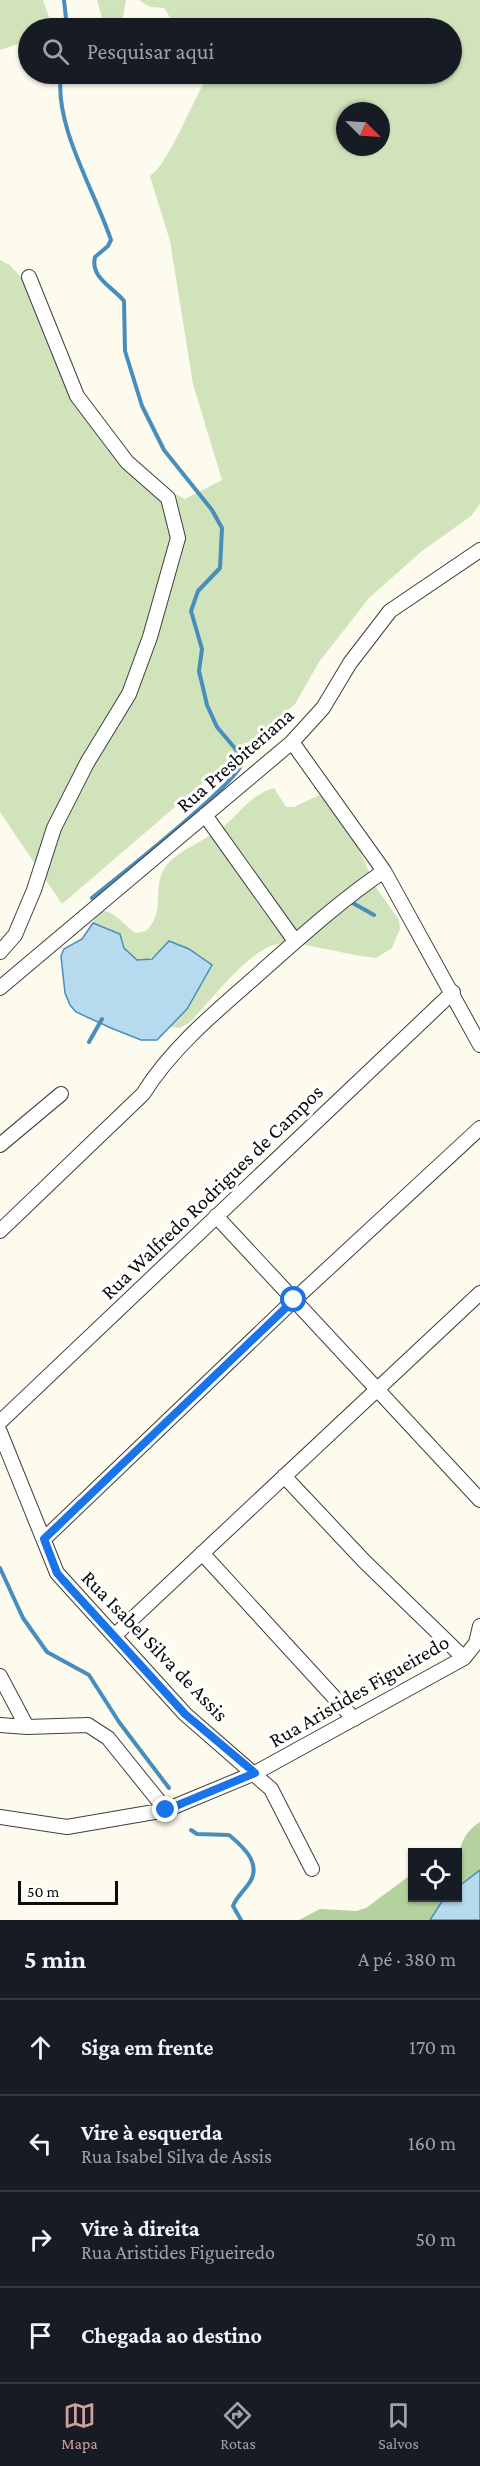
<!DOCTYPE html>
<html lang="pt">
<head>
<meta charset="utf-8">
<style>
	body { margin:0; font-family:"Crimson Pro",serif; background:#242831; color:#f1f3f6 }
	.controls { position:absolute; right:18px; bottom:18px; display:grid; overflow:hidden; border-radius:0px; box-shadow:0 2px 4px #0004 }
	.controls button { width:54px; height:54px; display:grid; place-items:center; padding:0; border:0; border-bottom:2px solid #363941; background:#171b24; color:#f1f3f6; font:30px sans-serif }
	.compass { position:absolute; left:336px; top:102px; width:54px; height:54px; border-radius:50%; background:#171b24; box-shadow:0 2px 4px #0004; rotate:114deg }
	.scale { position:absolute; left:18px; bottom:15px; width:100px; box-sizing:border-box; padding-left:6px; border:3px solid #0c0c0c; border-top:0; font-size:16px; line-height:21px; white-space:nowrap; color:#0c0c0c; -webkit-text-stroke:4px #fff; paint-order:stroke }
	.stop { position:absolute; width:18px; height:18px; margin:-14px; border:4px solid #1a73e8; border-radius:50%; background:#fff }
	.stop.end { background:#1a73e8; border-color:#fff; box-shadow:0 2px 6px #0008 }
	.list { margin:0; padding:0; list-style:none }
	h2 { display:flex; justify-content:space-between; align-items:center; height:78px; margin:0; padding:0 24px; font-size:26px }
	h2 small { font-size:20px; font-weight:400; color:#9ea1a6 }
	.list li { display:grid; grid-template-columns:39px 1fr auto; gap:18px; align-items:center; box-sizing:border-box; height:96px; padding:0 24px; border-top:2px solid #363941 }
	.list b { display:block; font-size:22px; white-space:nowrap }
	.list p { margin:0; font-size:20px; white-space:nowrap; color:#9ea1a6 }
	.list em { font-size:20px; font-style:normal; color:#9ea1a6 }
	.icon { flex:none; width:33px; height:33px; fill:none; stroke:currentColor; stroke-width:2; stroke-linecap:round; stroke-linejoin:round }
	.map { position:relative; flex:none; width:480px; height:1920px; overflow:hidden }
	.search { position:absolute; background:#171b24; box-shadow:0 2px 4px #0004; left:18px; right:18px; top:18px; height:66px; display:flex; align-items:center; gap:15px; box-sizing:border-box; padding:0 21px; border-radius:33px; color:#9ea1a6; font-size:22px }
	.sheet { height:462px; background:#171b24 }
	nav { display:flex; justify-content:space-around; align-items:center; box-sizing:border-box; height:84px; border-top:2px solid #363941; background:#171b24; font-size:16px; color:#9ea1a6 }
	nav a { display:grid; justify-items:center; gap:3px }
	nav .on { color:#d29ea2 }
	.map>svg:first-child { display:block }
	.green { fill:#d0e3bb; fill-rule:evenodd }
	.forest { fill:#b4d29d }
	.water { fill:#b8daee; stroke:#488ebc; stroke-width:1.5 }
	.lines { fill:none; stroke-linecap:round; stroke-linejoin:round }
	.stream { stroke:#488ebc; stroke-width:4 }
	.minor-casing { stroke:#3f3f3f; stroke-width:16 }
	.minor { stroke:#fff; stroke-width:14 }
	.route { stroke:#1a73e8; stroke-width:8 }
	.labels { text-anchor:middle; stroke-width:6; stroke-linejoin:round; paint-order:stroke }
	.street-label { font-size:21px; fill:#0c0c0c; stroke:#fff }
</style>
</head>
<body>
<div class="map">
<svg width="480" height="1920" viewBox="0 0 480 1920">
	<rect width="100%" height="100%" fill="#fdfaee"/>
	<path class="green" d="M0,0h43l10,28h-25v19l-10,-3 -18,6z
		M97,0h29l-5,28h-16z
		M139,0h341v504l-9,12 -49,35 -53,47 -50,64 -24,42 -233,200 -62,-92v-552l10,5 13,15 55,109 70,92 37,18 37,-19 -29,-96 -23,-143 -20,-65c17,-10 42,-73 54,-93l6,-9h242v-46h-275l-13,-20 -14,-1zM345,111h36v36h-36z
		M274,788l12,19h8l28,-13 24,24 29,68 24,34 1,9 -8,19 -16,10c-31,-3 -61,-14 -92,-15 -32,0 -73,59 -95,80l-9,5 -10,-1 17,-18 -22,-62c-11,11 -28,21 -39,4 -3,-4 -2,-9 -5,-12 -8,-10 -17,-13 -28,-16l4,-12c17,-3 26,14 39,22l10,-2c19,-17 7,-40 17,-60 8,-18 44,-31 60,-44 18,-15 26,-31 51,-39z"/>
	<path class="forest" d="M480,1822v48l-22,17c0,-26 -3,-49 22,-65z
		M412,1874v24h34l-16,22h-131l21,-11 36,2 10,-3z"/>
	<path class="water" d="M93,923l27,11 4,14 13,12 15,-1 17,-18 20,8 23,16 -25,44 -30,31h-16l-30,-12 -35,-16 -6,-7 -5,-12 -4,-37 3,-7 18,-10z
		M480,1870v50h-50l13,-20 3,-2h12v-11z"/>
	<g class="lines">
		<path class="stream" d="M64,0l3,28
			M61,74c-7,52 33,115 50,166l-3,6 -13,11c-5,21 18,30 29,44l1,50 17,55 22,44 48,60 10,18 -2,40 -22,23 -7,20 11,38 -3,22 8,34 10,22 27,32c-1,21 -129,120 -152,139
			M351,902l23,13
			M89,1042l13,-23
			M0,1568l23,50 24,34 42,23 30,47 50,66
			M191,1830l6,4 32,1c16,13 35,31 18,51 -5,7 -11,12 -14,20l8,14"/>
		<g class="minor-casing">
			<path id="minor" d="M292,742l92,129 96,174
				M205,815l90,126
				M0,952l15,-17 19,-45 20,-62 33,-65 42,-69 21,-57 28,-99 -10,-40 -41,-36 -50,-66 -48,-119
				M0,988l292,-246 31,-34 27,-45 40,-52 90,-61
				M0,1145l61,-51
				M216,1216l264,284
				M0,1231l143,-137c28,-45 71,-81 110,-115 43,-38 84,-76 131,-108
				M0,1422l453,-430
				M0,1432l57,141 128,141 86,75 41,80
				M284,1476l80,85 100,97
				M44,1539l250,-239 186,-172
				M202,1553l152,166
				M114,1636l366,-343
				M0,1676l27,51
				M0,1725l27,2 61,-2 20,13 58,72
				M0,1817l67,10 99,-17 89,-37 209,-115 12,-15 4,-17"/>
		</g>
		<use href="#minor" class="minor"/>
	</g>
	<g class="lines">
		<path class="route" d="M166,1810l89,-37 -70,-59 -122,-134 -6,-7 -13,-34 250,-239"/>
	</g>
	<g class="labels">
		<g class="street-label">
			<text transform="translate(235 760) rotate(-41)" y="7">Rua Presbiteriana</text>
			<text transform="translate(212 1192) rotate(-44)" y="7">Rua Walfredo Rodrigues de Campos</text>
			<text transform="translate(155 1646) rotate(46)" y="7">Rua Isabel Silva de Assis</text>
			<text transform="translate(359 1691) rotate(-30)" y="7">Rua Aristides Figueiredo</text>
		</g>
	</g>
</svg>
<div class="controls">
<button><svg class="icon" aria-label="locate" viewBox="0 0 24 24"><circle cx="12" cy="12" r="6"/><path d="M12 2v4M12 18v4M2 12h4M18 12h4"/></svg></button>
</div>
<svg class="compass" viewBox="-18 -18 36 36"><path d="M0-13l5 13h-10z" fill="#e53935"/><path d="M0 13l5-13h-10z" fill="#9ea1a6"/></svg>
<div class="scale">50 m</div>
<div class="stop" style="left:294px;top:1300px"></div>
<div class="stop end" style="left:166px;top:1810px"></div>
<div class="search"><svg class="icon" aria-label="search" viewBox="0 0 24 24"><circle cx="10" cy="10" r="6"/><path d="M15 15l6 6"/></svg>Pesquisar aqui</div>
</div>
<section class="sheet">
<h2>5 min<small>A pé · 380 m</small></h2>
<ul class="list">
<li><svg class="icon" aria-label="ahead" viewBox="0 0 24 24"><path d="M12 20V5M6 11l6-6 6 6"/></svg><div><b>Siga em frente</b></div><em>170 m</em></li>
<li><svg class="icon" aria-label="left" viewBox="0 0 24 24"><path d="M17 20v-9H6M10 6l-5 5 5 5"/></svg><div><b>Vire à esquerda</b><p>Rua Isabel Silva de Assis</p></div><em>160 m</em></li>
<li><svg class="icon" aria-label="right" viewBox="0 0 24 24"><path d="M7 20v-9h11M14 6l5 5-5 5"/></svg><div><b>Vire à direita</b><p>Rua Aristides Figueiredo</p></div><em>50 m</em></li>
<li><svg class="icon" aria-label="arrive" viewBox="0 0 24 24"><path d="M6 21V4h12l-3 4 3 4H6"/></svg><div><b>Chegada ao destino</b></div></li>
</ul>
</section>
<nav>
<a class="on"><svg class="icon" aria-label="map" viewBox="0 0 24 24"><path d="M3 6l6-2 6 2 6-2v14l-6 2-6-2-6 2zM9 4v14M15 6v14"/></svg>Mapa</a>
<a><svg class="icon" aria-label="directions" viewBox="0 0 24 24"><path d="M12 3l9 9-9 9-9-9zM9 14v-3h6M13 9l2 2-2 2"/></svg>Rotas</a>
<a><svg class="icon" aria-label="saved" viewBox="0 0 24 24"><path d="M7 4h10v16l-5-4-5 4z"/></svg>Salvos</a>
</nav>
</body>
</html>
